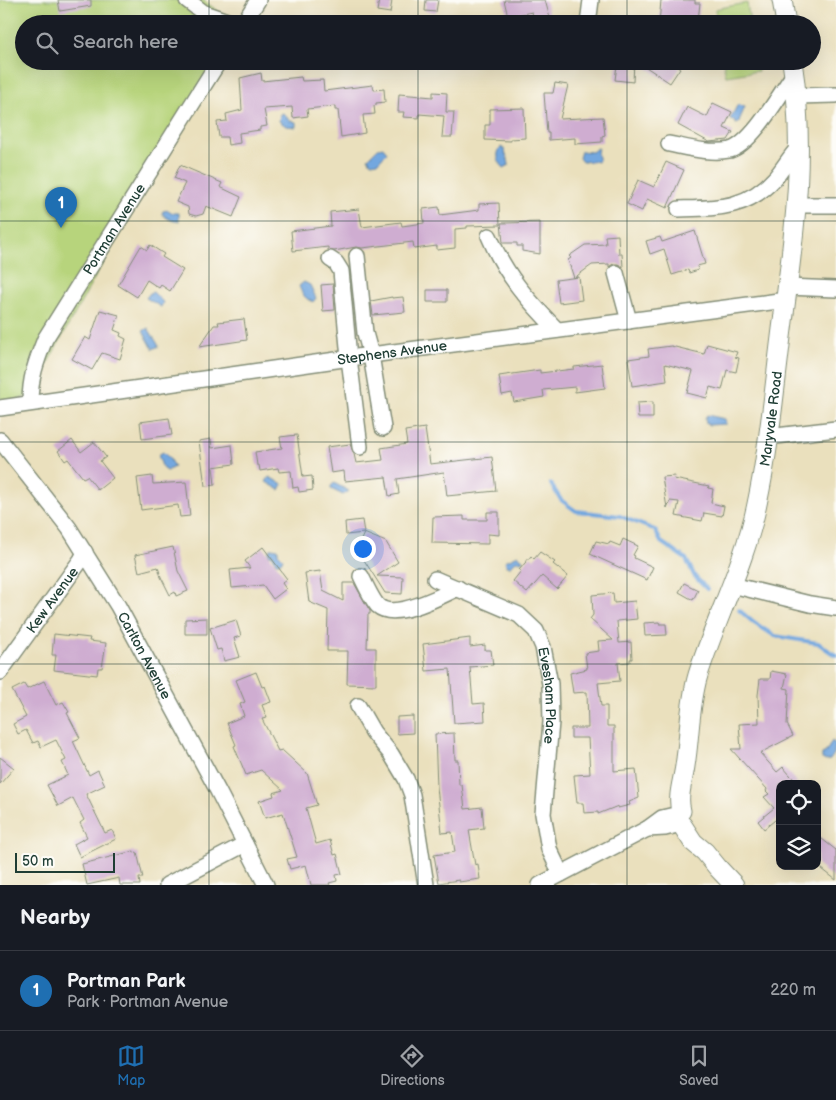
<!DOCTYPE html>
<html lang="en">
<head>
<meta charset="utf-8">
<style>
	body { margin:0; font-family:"Balsamiq Sans",sans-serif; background:#20242c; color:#f1f3f6 }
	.controls { position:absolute; right:15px; bottom:15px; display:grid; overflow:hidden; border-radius:10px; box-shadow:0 5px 20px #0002 }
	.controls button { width:45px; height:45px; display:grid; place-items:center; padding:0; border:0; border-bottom:1px solid #363941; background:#171b24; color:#f1f3f6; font:25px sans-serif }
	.scale { position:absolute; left:15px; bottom:12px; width:100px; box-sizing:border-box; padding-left:5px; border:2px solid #1f3d34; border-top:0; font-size:14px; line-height:18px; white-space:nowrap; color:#1f3d34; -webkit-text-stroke:4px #fdfcf7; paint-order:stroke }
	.you { position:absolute; left:362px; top:548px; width:18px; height:18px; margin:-12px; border:4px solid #fff; border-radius:50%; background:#1a73e8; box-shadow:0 0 0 8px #1a73e833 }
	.badge { display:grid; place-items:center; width:32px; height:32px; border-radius:50%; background:#1f6fb2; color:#fff; font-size:16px; font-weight:700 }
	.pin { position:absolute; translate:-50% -41px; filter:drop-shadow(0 1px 2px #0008) }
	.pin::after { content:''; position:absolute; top:26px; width:18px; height:15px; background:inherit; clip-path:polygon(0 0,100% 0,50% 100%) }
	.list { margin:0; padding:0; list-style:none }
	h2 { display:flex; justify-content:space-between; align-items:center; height:65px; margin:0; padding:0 20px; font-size:21px }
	h2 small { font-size:16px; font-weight:400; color:#9ea1a6 }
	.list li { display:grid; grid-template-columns:32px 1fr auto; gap:15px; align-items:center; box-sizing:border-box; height:80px; padding:0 20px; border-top:1px solid #363941 }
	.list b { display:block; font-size:19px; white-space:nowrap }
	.list p { margin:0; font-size:16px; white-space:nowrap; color:#9ea1a6 }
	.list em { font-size:16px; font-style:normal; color:#9ea1a6 }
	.icon { flex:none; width:28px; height:28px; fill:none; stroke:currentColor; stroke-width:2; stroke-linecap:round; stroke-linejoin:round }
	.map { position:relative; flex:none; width:836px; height:885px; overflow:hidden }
	.search { position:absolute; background:#171b24; box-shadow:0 5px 20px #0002; left:15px; right:15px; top:15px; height:55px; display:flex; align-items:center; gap:12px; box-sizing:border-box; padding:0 18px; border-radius:28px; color:#9ea1a6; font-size:19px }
	.sheet { height:145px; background:#171b24 }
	nav { display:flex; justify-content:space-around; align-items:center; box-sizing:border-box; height:70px; border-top:1px solid #363941; background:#171b24; font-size:14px; color:#9ea1a6 }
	nav a { display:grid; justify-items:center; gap:2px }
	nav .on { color:#1f6fb2 }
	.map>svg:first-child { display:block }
	.green { fill:#b7d47b; stroke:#6b8858 }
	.water { fill:#73a7df; stroke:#49728a }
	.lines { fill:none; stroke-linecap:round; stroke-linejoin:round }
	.stream { stroke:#73a7df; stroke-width:4 }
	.building { fill:#cfadd1 }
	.minor-casing { stroke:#848e78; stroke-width:18 }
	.tertiary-casing { stroke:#848e78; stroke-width:21 }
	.minor { stroke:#fff; stroke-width:15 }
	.tertiary { stroke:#fff; stroke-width:19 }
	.grid { fill:none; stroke:#1f3d34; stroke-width:1; stroke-opacity:0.55 }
	.labels { text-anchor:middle; stroke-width:5; stroke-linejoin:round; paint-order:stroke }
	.street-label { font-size:14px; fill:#1f3d34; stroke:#fdfcf7 }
</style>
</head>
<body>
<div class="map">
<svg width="836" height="885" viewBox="0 0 836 885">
	<rect width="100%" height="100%" fill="#fdfcf7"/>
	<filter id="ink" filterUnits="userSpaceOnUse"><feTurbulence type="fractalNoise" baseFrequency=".02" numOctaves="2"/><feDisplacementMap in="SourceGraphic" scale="10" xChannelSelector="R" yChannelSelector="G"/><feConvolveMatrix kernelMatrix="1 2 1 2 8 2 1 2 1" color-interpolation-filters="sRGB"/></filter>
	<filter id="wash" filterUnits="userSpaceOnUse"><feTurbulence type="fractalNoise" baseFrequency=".0096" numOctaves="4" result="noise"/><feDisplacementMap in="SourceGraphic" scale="20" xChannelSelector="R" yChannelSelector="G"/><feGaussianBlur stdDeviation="1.12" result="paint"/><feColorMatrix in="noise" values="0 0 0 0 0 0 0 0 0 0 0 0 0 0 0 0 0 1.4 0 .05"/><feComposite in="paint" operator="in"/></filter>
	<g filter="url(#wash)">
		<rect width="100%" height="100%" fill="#eae0bd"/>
		<path class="green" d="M0,0h203l32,24h-211v37h190l-184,334 -30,12z
			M747,3l3,21h-33l-2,-15z
			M723,61h33l2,10 -32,5z"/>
		<path class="water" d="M738,104l7,3 -6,14v2l-3,1 -1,-3 -5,-2z
			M283,113l6,7 7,2v5l-10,-1 -7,-5 1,-7z
			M383,147l4,5 -9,10 -7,1 -3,-5 10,-10z
			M501,147l4,3c0,6 4,9 4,15l-5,3c-6,-6 -9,-14 -3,-21z
			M597,148h1l-1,6 2,5 -1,3 -5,-1 -11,1 -3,-4 2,-7 11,1z
			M168,210l5,3h6v8c-6,1 -14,-3 -17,-8l1,-2z
			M304,282l6,3 6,13 -3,4c-8,-3 -11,-8 -14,-16z
			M153,292l10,10 -2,5 -15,-9 4,-5z
			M148,328l11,18 -6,3 -10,-18z
			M707,415l18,4 1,5 -17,1 -3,-2 -1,-5z
			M163,452l6,6 5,9 -7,4 -4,-2 -5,-14z
			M269,477l14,7 -3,6 -14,-8z
			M334,483l15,8 -6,4 -12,-6v-3z
			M272,548l6,1v4l5,5 -2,4 -5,1 -3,-8h-4v-5z
			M518,555l5,4v2h-7l-5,5h-4l-2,-5z
			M832,741l4,3 -2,10 -4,6 -4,1 -4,-2v-5l4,-2z"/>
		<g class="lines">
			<path class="stream" d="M551,484l10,16 15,11 44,5 35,14 6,12 25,17 9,18 12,12
				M739,610l15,13 21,13 43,7 14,10 4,2"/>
		</g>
		<g id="blocks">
			<path class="building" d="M58,0h33v6l-31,5z
				M379,0l13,1 -2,12 -13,-2z
				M426,0h12l-2,12 -11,-1z
				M504,0h41l6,22 -16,2 -3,-12 -24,5z
				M661,0h34v3h5l-2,18 -7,-1 -1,4h-31z
				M620,61h14l-1,21 -18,-2 2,-15h3z
				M637,61h33l10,7 -10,15z
				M261,73l1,8 39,-4 1,4 21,-1 1,11 49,-6 1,5 10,-1 1,13 -9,1v2l-2,1 1,8 -12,1 2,18 -24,4 -3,-27h-3v-4l-28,3 1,7 -15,2 -1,-11 -28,2 3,17 -7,1v3l-21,3 1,10 -12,2 -1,-8h-8l-2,-15 10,-1 -1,-7 16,-4 -2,-32z
				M555,83l13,2 -8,34 43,-2 2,18 -3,1v6l-27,2v-6l-26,2v-7h-2l-3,-40h9z
				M433,92l14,1 -1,19h8l-2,25h-10l2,-21 -25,-2v4l-16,-1 1,-5h-6l1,-18 34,3z
				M713,103l19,9 -8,16 9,4 -5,8 -19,2 -31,-17 9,-18 20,10z
				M524,108l1,30 -14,1v2l-26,-1v-15h5v-16z
				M666,162l18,8 -17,38 -20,-9 -5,12 -15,-7 11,-24 16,7z
				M180,165l42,18 -2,4 21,10 -8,20 -27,-11 -3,8 -7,2 -7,-2 -1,-7 -12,-5 9,-19 -11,-5z
				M499,203l1,22 -33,1v2l-12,1v19l-18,2v-4l-23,3 -1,-7 -51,6 -6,-1 -22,4 -6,-1v-3l-35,4 -2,-20 40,-5 -1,-14 29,-3 3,18 39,-5 1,4 22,-3 -1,-14 16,-2 1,8 39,-5v-6z
				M540,222v32l-18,-3v-5h-5v-3h-14l-2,-20z
				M695,231l10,33 -8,2 1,4 -9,3 -1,-3 -16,5 -8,-26 -14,5 -4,-13 14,-4 2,5z
				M618,235l1,19h3l1,13 -5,-3h-5l-4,3v-3l-17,1 -18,13 -6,-18 3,-2 -2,-2 16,-11 21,-1 -1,-8z
				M150,245l14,9 -2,3 21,13 -13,21 -9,-6 -2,3 -12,-8 -10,17 -19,-12 23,-39 6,4z
				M579,277l3,23 -23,3 -3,-23z
				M333,284l2,26 -12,1 -2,-26z
				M427,290h20v12h-20z
				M392,297v1l11,-1 2,15 -32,3 -2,-14z
				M100,310l19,5 -5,15 7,3 -1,3 6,3 -6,20 -18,-6 -10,17 -20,-11 13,-22 5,3z
				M244,319l3,21 -48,7 15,-22h5l-1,-3z
				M707,344l30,8 -2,5 4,1 -3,14 -9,-2 -5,20 -12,-3 -3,11 -20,-5 6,-22 -28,-7 2,17 -35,5 -4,-27 21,-3 -1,-7 23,-3 33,8z
				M602,364l3,24 -30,4v-5l-32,3 1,7 -30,5 -2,-9 -10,2 -3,-19 41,-6v3l34,-4v-2z
				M653,402v16h-15l-1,-15z
				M169,418l3,17 -30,4 -2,-17z
				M425,428l5,36 62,-7 4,34 -49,5 -3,-24 -47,7 2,15 -10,2 -3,-19 -41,4 -1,-10 -13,2 -4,-26 23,-3 4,10 2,9 27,-3 -2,-12 26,-4 -2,-13z
				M297,435l6,42 9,-1 1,14 -14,2 -1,-5 -5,1 -2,-17 -12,1 -1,-4 -18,3 -1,-6h-2l-2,-13 27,-4 -2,-11z
				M211,439l1,9 20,-3 2,19 -21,3 2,18 -10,1 -6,-45z
				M72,440l9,12 13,-10 12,15 -6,4 13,17 -15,12 -11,-14 -4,2 -15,-19 -3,2 -7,-10z
				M152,476l1,8 33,-2 4,34 -10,1 -2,-12 -37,5 -4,-32z
				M675,476l-1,3 35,7 -1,2 5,1 -2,14 13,3 -2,10 -18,-3 -2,8 -26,-5 3,-14 -9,-1 -3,7 -5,-31z
				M487,512h12v23l-11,-1v10l-56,-1 1,-26 31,-1v4h23z
				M362,520l2,13 -18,2 -1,-13z
				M364,533l22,9 12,20 -21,14 26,1 -1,17 -17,-1 -28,-44z
				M623,539l15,7 -5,9 2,1 -1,2 19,9 -6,13 -57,-26 6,-13 13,3 1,-2 10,4z
				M173,547l5,24 10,20 -12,5 -1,-4 -5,3 -9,-18 -3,-10 -19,5 -4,-17z
				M263,547l24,32 -5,4 4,6 -13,10 -10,-14 -31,3 -2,-18 20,-2 -5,-7z
				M540,552l15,10 -2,2 15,12 -11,13 -15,-13 -15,17 -14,-12 8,-10 -2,-1 12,-14 3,3z
				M320,571l3,20 20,10v-18h11l16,28v3h-2l-1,34h9v37l-29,-1 1,-33h-21l1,-41 -19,-8 -4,-29z
				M684,583l14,7 -5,10 -14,-8z
				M613,593l1,10 21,-2 2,18 -20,2 2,22 12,-1 1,17h-2v3l-12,1 2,18 -22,2 3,23h6v20h7v45l22,-2 3,29 -10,4 1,3 -12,3v-2l-20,8v-2l-14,1 -1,-10h-6l-3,-28 16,-1 -2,-36h-17v-10h17l-1,-36 -14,1 -3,-20 17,-4 -2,-16 14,-2 -1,-10 15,-1 -23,-21 3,-4 -1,-20z
				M207,618v16h-22v-15z
				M236,620l5,16 -7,2 6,19 -16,4 -3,-12 -4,1 -7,-22z
				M659,622l1,2h6l1,11 -22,1 -1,-13z
				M54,634l36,4 -1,3 17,2 -4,25h-4l-1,7 -43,-5 2,-15h-4z
				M470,638v9l15,-2v5h6l2,15 -23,2 3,37 11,-1 1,18 -31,2 -4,-54 -24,2 -3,-27z
				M771,671l16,3 -3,14 5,1 -2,35 6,12 -33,17 17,19 6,-5 15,17h-18v32l-16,13 -6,-8 16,-13 -10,-11 5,-3 -3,-3 1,-2 -36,-40h10l-2,-25 20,-1 -1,-28 2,-16h10z
				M256,672l6,15 3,-1 6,16 -9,3 5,13 -5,1 16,32 4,-1 25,23 10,32 -11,3 10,36 14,-4 4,15 3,-1 5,20 -6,1 1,6 -8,2 1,2h-19l-5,-20 -16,4 -3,-10 10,-2 -14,-44 -18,5 -6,-17 15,-5 -1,-3 10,-3 -22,-20 -15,5 -12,-29 2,-1 -9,-22 17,-7 -4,-12 5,-2 -9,-22z
				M44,681l12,24 7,-3 6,10 -2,1 13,25 -7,3 16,34 9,-5 7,15 -19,9 19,39 7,-3 4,9 -36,18 -6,-13 13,-7 -7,-14 4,-3 -11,-22 -15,8 -11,-21 21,-10 -6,-13 4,-2 -10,-20 -15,7 -3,-6 -5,2 -7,-13 -8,4 -5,-10 13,-7 -14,-27 12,-6 3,5z
				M413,716v17l-16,1v-17z
				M454,733l1,27h3l1,25h3l3,24 17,-2 2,21 -15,2 6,35 3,-1 2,15 -21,3v-2l-20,3 -5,-28 21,-3 -3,-20 -10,1 -5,-46 -2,-53z
				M0,757l14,11 -14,16z
				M817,835l19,15v30l-19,-15z
				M134,851v2l3,-1 6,26h-4l1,7h-20l-1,-7 -32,7 -5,-21z"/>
		</g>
	</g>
	<g filter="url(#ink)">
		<use href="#blocks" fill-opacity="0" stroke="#848e78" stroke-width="1"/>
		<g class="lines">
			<g class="minor-casing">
				<g id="minor">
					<path d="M187,0l17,13 32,11"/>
					<path d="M243,24l15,-24"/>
					<path d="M588,24l3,-24"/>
					<path d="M796,96l40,-1"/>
					<path d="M669,144c20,4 41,10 61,6 22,-6 50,-56 64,-76"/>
					<path d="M797,205h39"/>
					<path d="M679,209c39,-1 68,0 96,-31 9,-10 15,-22 24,-31"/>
					<path d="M489,236c17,40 38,63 68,94"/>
					<path d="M357,256l8,77 6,22 12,73"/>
					<path d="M330,259l6,4 5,8 8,87 11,89"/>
					<path d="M616,273l13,48"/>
					<path d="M787,287l49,2"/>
					<path id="s1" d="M30,403c0,-25 6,-41 15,-64l174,-278"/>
					<path id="s2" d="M0,408l371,-53 415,-55"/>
					<path d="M768,437l68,-8"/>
					<path id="s3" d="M0,440l69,88 49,78 100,185 48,94"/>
					<path d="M361,576c4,8 11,24 17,30 17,15 63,-10 80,-18"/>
					<path id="s4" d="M435,579l84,36 17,16 7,16 7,37 1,38 -8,92 6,35 12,25"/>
					<path d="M732,585l78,19 26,4"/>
					<path id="s5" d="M0,672l81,-112 4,-8"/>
					<path d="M358,706l15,26 18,22 15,25 6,16 14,90"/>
					<path d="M647,829l18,-1 16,-4"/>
					<path d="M167,885l78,-41"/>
					<path d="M540,885l107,-56 15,-11 17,-4"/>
				</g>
			</g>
			<g class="tertiary-casing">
				<g id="tertiary">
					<path d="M782,0l4,24"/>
					<path id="s6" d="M681,811c-4,-15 2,-30 4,-45 5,-31 4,-61 13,-91 18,-57 47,-112 59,-171 12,-55 17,-112 24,-167 12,-95 26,-180 11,-276"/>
					<path d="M682,825l11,17 12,10 13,16 16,17"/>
				</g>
			</g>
			<use href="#minor" class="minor"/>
			<use href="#tertiary" class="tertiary"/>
		</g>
	</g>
	<path class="grid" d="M209,0v24M418,0v24M627,0v24M209,61v824M418,61v824M627,61v824M0,221h836M0,442h836M0,664h836"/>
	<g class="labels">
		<g class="street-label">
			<text dy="5" stroke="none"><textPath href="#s1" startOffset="196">Portman Avenue</textPath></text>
			<text dy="5" stroke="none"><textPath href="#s2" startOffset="396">Stephens Avenue</textPath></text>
			<text dy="5" stroke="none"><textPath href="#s6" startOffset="405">Maryvale Road</textPath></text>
			<text dy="5" stroke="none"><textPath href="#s5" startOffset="89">Kew Avenue</textPath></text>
			<text dy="5" stroke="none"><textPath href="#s3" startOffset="260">Carlton Avenue</textPath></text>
			<text dy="5" stroke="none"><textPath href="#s4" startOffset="181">Evesham Place</textPath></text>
		</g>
	</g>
</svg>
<div class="controls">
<button><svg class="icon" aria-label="locate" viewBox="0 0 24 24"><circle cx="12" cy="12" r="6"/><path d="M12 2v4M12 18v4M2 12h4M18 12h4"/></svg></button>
<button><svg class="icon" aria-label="layers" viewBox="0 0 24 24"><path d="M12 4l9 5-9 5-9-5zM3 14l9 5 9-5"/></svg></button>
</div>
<div class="scale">50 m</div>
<div class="you"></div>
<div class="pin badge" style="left:61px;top:228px">1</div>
<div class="search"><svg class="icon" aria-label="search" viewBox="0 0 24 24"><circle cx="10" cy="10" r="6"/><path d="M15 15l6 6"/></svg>Search here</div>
</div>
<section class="sheet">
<h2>Nearby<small></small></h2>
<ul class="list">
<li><span class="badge">1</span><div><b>Portman Park</b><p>Park · Portman Avenue</p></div><em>220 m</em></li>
</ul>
</section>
<nav>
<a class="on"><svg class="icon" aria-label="map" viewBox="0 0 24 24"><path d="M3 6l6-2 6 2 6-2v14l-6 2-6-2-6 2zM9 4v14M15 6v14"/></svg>Map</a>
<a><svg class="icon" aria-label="directions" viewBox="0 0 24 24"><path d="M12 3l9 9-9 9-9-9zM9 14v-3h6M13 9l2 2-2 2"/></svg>Directions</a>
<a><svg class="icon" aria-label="saved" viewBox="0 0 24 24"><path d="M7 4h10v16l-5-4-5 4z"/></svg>Saved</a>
</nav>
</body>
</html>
